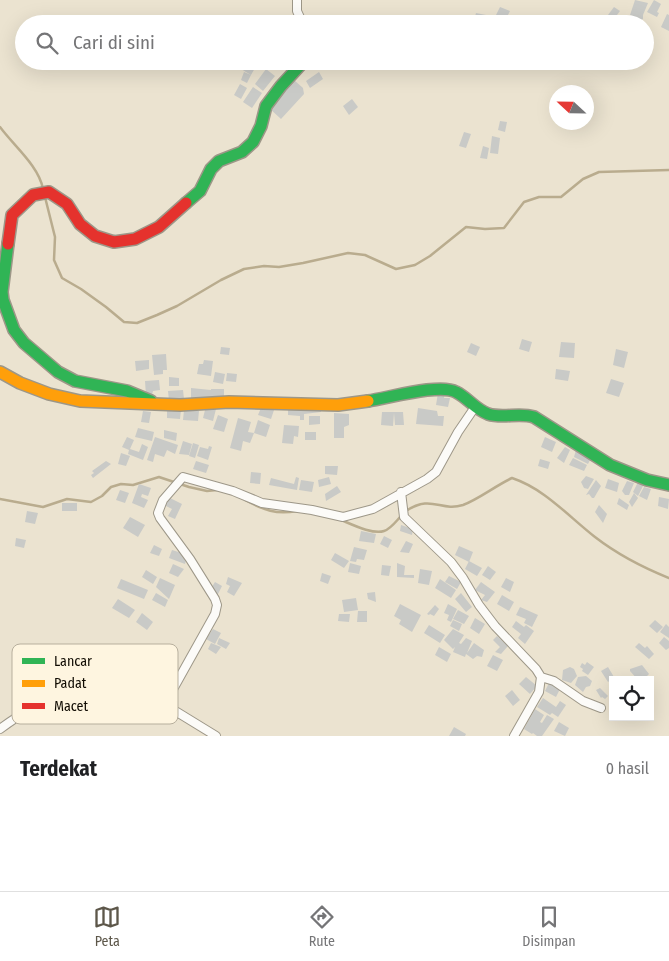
<!DOCTYPE html>
<html lang="id">
<head>
<meta charset="utf-8">
<style>
	body { margin:0; font-family:"Fira Sans Condensed",sans-serif; background:#f6f6f6; color:#202124 }
	.controls { position:absolute; right:15px; bottom:15px; display:grid; overflow:hidden; border-radius:0px; box-shadow:0 5px 20px #0002 }
	.controls button { width:45px; height:45px; display:grid; place-items:center; padding:0; border:0; border-bottom:1px solid #e0e0e0; background:#fff; color:#202124; font:25px sans-serif }
	.compass { position:absolute; left:549px; top:85px; width:45px; height:45px; border-radius:50%; background:#fff; box-shadow:0 5px 20px #0002; rotate:292deg }
	.list { margin:0; padding:0; list-style:none }
	h2 { display:flex; justify-content:space-between; align-items:center; height:65px; margin:0; padding:0 20px; font-size:21px }
	h2 small { font-size:16px; font-weight:400; color:#757577 }
	.icon { flex:none; width:28px; height:28px; fill:none; stroke:currentColor; stroke-width:2; stroke-linecap:round; stroke-linejoin:round }
	.map { position:relative; flex:none; width:669px; height:736px; overflow:hidden }
	.search { position:absolute; background:#fff; box-shadow:0 5px 20px #0002; left:15px; right:15px; top:15px; height:55px; display:flex; align-items:center; gap:12px; box-sizing:border-box; padding:0 18px; border-radius:28px; color:#757577; font-size:19px }
	.sheet { height:155px; background:#fff }
	nav { display:flex; justify-content:space-around; align-items:center; box-sizing:border-box; height:70px; border-top:1px solid #e0e0e0; background:#fff; font-size:14px; color:#757577 }
	nav a { display:grid; justify-items:center; gap:2px }
	nav .on { color:#5d574a }
	.map>svg:first-child { display:block }
	.lines { fill:none; stroke-linecap:round; stroke-linejoin:round }
	.stream { stroke:#b9ac8e; stroke-width:2.5 }
	.building { fill:#c9cac7 }
	.street-casing { stroke:#9d9788; stroke-width:10 }
	.fast-casing { stroke:#9d9788; stroke-width:14 }
	.slow-casing { stroke:#9d9788; stroke-width:14 }
	.jam-casing { stroke:#9d9788; stroke-width:14 }
	.street { stroke:#fcfbf8; stroke-width:8 }
	.fast { stroke:#30b455; stroke-width:11 }
	.slow { stroke:#ff9f0a; stroke-width:11 }
	.jam { stroke:#e5322d; stroke-width:11 }
	.key { fill:#fef5e0; stroke:#b7af9d; stroke-width:1 }
	.key-label { font-size:14px; fill:#100b02 }
</style>
</head>
<body>
<div class="map">
<svg width="669" height="736" viewBox="0 0 669 736">
	<rect width="100%" height="100%" fill="#ebe3d0"/>
	<g class="lines">
		<path class="stream" d="M0,127c13,18 39,39 43,62
			M45,197l10,40 -1,23 8,18 19,11 25,18 18,15 13,1 20,-8 20,-9 44,-26 23,-11 20,-3 15,1 24,-4 45,-10 17,2 31,14 19,-4 15,-9 36,-29 19,2 19,-1 20,-26 15,-5h22l22,-18 16,-7 70,-2
			M0,499l43,8 24,-8 24,3 11,-6 9,-9 10,-3 12,1 26,-8 30,10 18,4 10,-1
			M245,500c19,10 31,15 52,11
			M406,511c26,-17 34,1 57,-6 16,-6 32,-19 49,-27 33,11 56,38 83,59 22,17 49,31 74,41
			M341,520c10,4 32,15 43,11 7,-2 13,-11 18,-16"/>
	</g>
	<path class="building" d="M635,0l13,3 -5,12v4l-2,1 -11,-5z
		M654,0l7,4 -4,8 2,1 -2,4 -10,-5z
		M500,7l10,4 -4,8 -10,-4z
		M614,7l6,4 -6,8 -6,-4z
		M476,13l10,2 -1,7 -11,-2z
		M667,14l2,1v16l-8,-4z
		M246,61h13l-8,14 -10,-6z
		M266,69l9,7 -12,15 -8,-7z
		M244,72l7,3 -4,8 -6,-3z
		M319,72l4,7 -13,9 -4,-7z
		M294,80l9,8 1,6 -23,25 -12,-11z
		M240,84l7,4 -6,11 -7,-4z
		M253,87l9,6 -10,15 -9,-6z
		M352,99l6,8 -9,8 -6,-9z
		M500,121l7,1 -2,10 -7,-2z
		M464,132l7,2 -5,14 -7,-2z
		M492,136l8,2 -2,16 -8,-1z
		M483,146l6,2 -2,11 -7,-1z
		M522,339l10,3 -3,10 -10,-3z
		M561,342l14,1 -1,15 -15,-1z
		M471,343l9,4 -4,9 -9,-4z
		M221,347l9,1 -1,7 -9,-1z
		M616,349l12,3 -4,16 -11,-3z
		M166,354l1,16h-4v4l-9,1 -2,-20z
		M149,360v9l-13,2 -1,-10z
		M204,360l9,1 -2,15 -14,-2 2,-10h4z
		M556,369l14,2 -2,10 -13,-2z
		M215,372l10,2 -2,10 -10,-2z
		M227,373l10,1 -1,8 -10,-1z
		M169,377l10,1v8h-10z
		M611,379l13,4 -5,14 -13,-4z
		M159,380l1,10 -7,1 -1,4 -6,1 -1,-15z
		M191,388l20,2v-1h13v8h-13l-1,3 -19,-2z
		M183,390l1,9 -15,2 -1,-10z
		M438,393h7l-1,5h6l-2,9 -12,-2z
		M263,403l4,5 7,2 -3,9 -13,-4z
		M288,405l33,1v6l-17,2v6h-4v-4l-12,-1z
		M206,406l10,3 -3,12 -10,-3z
		M418,408l19,3 1,5h6l-1,10 -27,-2z
		M167,409l14,1 -1,9 -13,-1z
		M184,410l15,1 -1,10 -15,-1z
		M143,411l8,1 -2,11 -8,-1z
		M382,412h21l1,13h-9l-1,-12 -1,13 -12,-1z
		M334,413l15,1v11l-5,2v11h-10z
		M218,415l10,4 -4,13 -11,-3z
		M309,416h11v8l-11,1z
		M238,418l13,4 -3,10 6,1 -4,10 -7,-2 -2,10 -11,-3z
		M258,420l12,5 -4,12 -12,-4z
		M284,425l15,1 -1,11 -4,-1 -1,8 -11,-1z
		M138,428l16,4 -2,9 -17,-4z
		M164,430l13,3 -1,8 -12,-3z
		M305,432h11v8h-11z
		M127,437l7,3 -4,9 9,3 3,-8 6,3 -5,13 -15,-6 1,-4 -7,-3z
		M155,437l23,8 -3,9 -8,-4 -3,7 -9,-3 -2,8 -6,-2z
		M545,437l11,5 -4,10 -11,-5z
		M183,441l9,3 -3,11 -10,-1z
		M193,443l6,2 -4,13 -6,-2z
		M209,446l3,1 -4,13 -11,-4 3,-9 8,2z
		M565,447l5,3 -6,13 -7,-5z
		M576,450l15,8 -3,6 -14,-7z
		M121,453l9,3 -4,10 -8,-2z
		M573,458l14,7 -3,6 -15,-6z
		M540,459l10,3 -2,7 -10,-3z
		M106,461l5,3 -18,14 -2,-3 3,-2 -2,-2z
		M196,461l13,4 -3,8 -13,-4z
		M325,466h13l-1,9 -12,-1z
		M251,472l10,1 -1,11 -10,-1z
		M586,476l8,3 -6,10 -4,-1 -3,-6z
		M296,477l3,1 -2,12 -28,-5 2,-7 23,6z
		M329,477l2,7 -12,3 -1,-7z
		M608,479l11,4 -2,9 -12,-4z
		M301,480l13,2 -2,10 -13,-2z
		M596,480l5,6 -7,12h-2l-3,-4 -3,1z
		M627,481l7,2 -5,12h-4l-3,-4z
		M638,482h3l2,4 -5,10 -5,-4z
		M139,484l12,4 -3,8 -6,-2 -1,3 7,3 -4,8 -12,-5z
		M337,486l4,6 -15,9 -1,-7z
		M644,487l7,2 -4,11 -8,-4z
		M120,490l9,3 -4,10 -9,-3z
		M634,493l4,5 -6,9 -3,-5z
		M168,497l14,7 -7,15 -7,-3 4,-7 -8,-4z
		M659,497l10,2 -1,10 -10,-3z
		M619,498l10,7 -2,5 -10,-6z
		M62,503h15v8h-15z
		M599,505l8,9 -4,9 -8,-11z
		M27,511l11,2 -3,11 -10,-2z
		M130,517l15,8 -7,12 -15,-9z
		M401,525l12,4 -1,6 -12,-4z
		M361,531l15,3 -2,9 -15,-2z
		M384,536l8,4 -4,8 -8,-4z
		M16,538l10,2 -2,8 -9,-2z
		M406,541l7,3 -4,9 -9,-1z
		M154,545l8,4 -3,7 -9,-3z
		M459,546l14,6 -4,10 -14,-7z
		M354,547l13,3 -3,10 -7,-1 -1,3 -6,-1z
		M172,550l13,4 2,3 -2,7 -16,-6z
		M335,553l14,8 -5,7 -13,-8z
		M469,561l13,7 -5,8 -12,-7z
		M350,563l11,3 -2,8 -11,-2z
		M397,563l8,3 -1,9h10v3l-17,-1z
		M173,564l11,5 -6,8 -9,-4z
		M382,565l9,1 -2,10 -8,-1z
		M488,566l8,6 -6,8 -8,-5z
		M420,569l12,2 -3,14 -11,-2z
		M146,570l11,7 -4,7 -11,-7z
		M322,573l9,3 -3,8 -8,-3z
		M449,576l12,6 -4,7 -12,-7z
		M228,577l14,6 -8,13 -7,-4 3,-6 -4,-2z
		M160,578l15,7 -6,14 -13,-12z
		M506,578l8,4 -4,10 -9,-5z
		M121,579l27,11 -4,9 -27,-11z
		M440,579l16,11 -5,8 -16,-10z
		M215,582l7,4 -5,10 -7,-6z
		M481,582l14,10 -8,10 -6,-2 4,-5 -10,-5z
		M375,592l1,10 -8,-3 -1,-6z
		M156,593l12,7 -3,7 -13,-7z
		M461,593l11,14 -6,5 -11,-13z
		M502,595l12,7 -5,9 -12,-7z
		M356,598l2,12 -14,2 -2,-12z
		M118,599l17,11 -6,8 -17,-10z
		M400,604l21,11 -9,17 -13,-8 2,-4 -7,-4z
		M448,604l9,5 -6,13 -4,-2 2,-5 -5,-2z
		M435,605l4,4 -5,7 -4,-2 -1,1 -2,-1z
		M520,607l18,8 -6,12 -8,-4 2,-4 -10,-4z
		M458,610l11,6 -5,8 -11,-5z
		M358,611h9v11h-10z
		M142,613l11,9 -6,8 -11,-8z
		M339,614h11l-1,8 -11,-1z
		M475,618l10,6 -6,10 -9,-6z
		M453,620l9,4 -3,7 -9,-5z
		M655,620l8,7 -6,6 -8,-7z
		M516,621l8,6 2,-2 8,6 -9,13 -7,-6 3,-4 -9,-7z
		M666,624l3,3v11l-9,-6z
		M429,625l16,10 -5,8 -16,-10z
		M213,629l8,4 -6,11 -9,-5z
		M453,629l11,6 -5,8 2,1 5,-6 6,3 -5,12 7,-10 10,7 -2,7 -5,-1 -4,3 -7,-5 -1,3 -12,-5 2,-5 -2,2 -9,-9z
		M497,636l11,10 -7,8 -6,-2 5,-5 -7,-7z
		M664,637l5,4v7l-3,2 -7,-7z
		M219,638l11,5 -4,6 -9,-5z
		M211,643l10,4 -5,7 -8,-5z
		M639,643l6,5 2,-2 7,8 -5,5 -14,-12z
		M439,647l12,7 -4,8 -12,-7z
		M493,655l10,5 -6,11 -10,-5z
		M587,662l7,5 -6,8 -6,-4 1,-2 -3,-2 2,-4 3,2z
		M642,665l7,9 -6,6h-5l-8,-9v-2z
		M570,667l4,2 3,7 -6,7 -9,-3 1,-10z
		M608,667l6,10 -6,5 -7,-11z
		M586,676l6,5 -2,5 -4,1 -3,5 -8,-7 3,-8z
		M526,677l11,9 -7,8 -11,-10z
		M549,683l11,6 -4,8 -11,-6z
		M600,688l8,8 -3,3 -3,-2 -1,1 -5,-8z
		M512,690l8,10 -7,6 -8,-10z
		M543,698l13,9 4,-6 6,4 -8,12 -6,-4 -2,2 -13,-8z
		M535,709l9,6 -4,7 2,1 5,-8 7,4 -12,17h-5l-4,-3 -1,1 -8,-5z
		M559,722l10,6 -4,8 -11,-5z
		M454,727l12,7 -1,2h-16z"/>
	<g class="lines">
		<g class="street-casing">
			<path id="street" d="M297,0v11l6,13
				M401,492l3,25 47,45 12,16 16,27 16,21 41,43 5,8 -2,15 -25,44
				M541,677l13,4 29,20 18,7
				M0,729c19,-14 34,-24 58,-28l6,10 19,4 17,-18 51,-6h21
				M216,736l-44,-27 -3,-8 3,-10 43,-77 2,-9 -2,-6 -25,-40 -30,-41 -2,-5 5,-13 20,-23 50,14 29,12 50,7 31,7 30,-8 54,-30 9,-7 22,-40 17,-25"/>
		</g>
		<g class="fast-casing">
			<path id="fast" d="M186,203l14,-12 11,-22 8,-8 23,-9 11,-10 8,-16 5,-20 15,-20 23,-25
				M8,244l-6,48 1,8 11,30 10,13 34,29 17,9 52,10 24,10
				M368,401c21,-3 72,-18 88,-9 12,6 19,17 32,22 15,5 31,-2 46,3l76,48 37,15 22,5"/>
		</g>
		<g class="slow-casing">
			<path id="slow" d="M0,372l20,11 29,11 31,7 100,4 49,-3 109,3 30,-4"/>
		</g>
		<g class="jam-casing">
			<path id="jam" d="M8,244l4,-29 21,-20 16,-3 18,12 13,20 15,12 19,6 21,-3 24,-12 27,-24"/>
		</g>
		<use href="#street" class="street"/>
		<use href="#fast" class="fast"/>
		<use href="#slow" class="slow"/>
		<use href="#jam" class="jam"/>
	</g>
	<rect x="12" y="644" width="166" height="80" rx="8" class="key"/>
	<rect x="22" y="658" width="23" height="6" fill="#30b455"/>
	<rect x="22" y="680" width="23" height="7" fill="#ff9f0a"/>
	<rect x="22" y="703" width="23" height="6" fill="#e5322d"/>
	<g class="key-label">
		<text x="54" y="666">Lancar</text>
		<text x="54" y="688">Padat</text>
		<text x="54" y="711">Macet</text>
	</g>
</svg>
<div class="controls">
<button><svg class="icon" aria-label="locate" viewBox="0 0 24 24"><circle cx="12" cy="12" r="6"/><path d="M12 2v4M12 18v4M2 12h4M18 12h4"/></svg></button>
</div>
<svg class="compass" viewBox="-18 -18 36 36"><path d="M0-13l5 13h-10z" fill="#e53935"/><path d="M0 13l5-13h-10z" fill="#757577"/></svg>
<div class="search"><svg class="icon" aria-label="search" viewBox="0 0 24 24"><circle cx="10" cy="10" r="6"/><path d="M15 15l6 6"/></svg>Cari di sini</div>
</div>
<section class="sheet">
<h2>Terdekat<small>0 hasil</small></h2>
<ul class="list">
</ul>
</section>
<nav>
<a class="on"><svg class="icon" aria-label="map" viewBox="0 0 24 24"><path d="M3 6l6-2 6 2 6-2v14l-6 2-6-2-6 2zM9 4v14M15 6v14"/></svg>Peta</a>
<a><svg class="icon" aria-label="directions" viewBox="0 0 24 24"><path d="M12 3l9 9-9 9-9-9zM9 14v-3h6M13 9l2 2-2 2"/></svg>Rute</a>
<a><svg class="icon" aria-label="saved" viewBox="0 0 24 24"><path d="M7 4h10v16l-5-4-5 4z"/></svg>Disimpan</a>
</nav>
</body>
</html>
